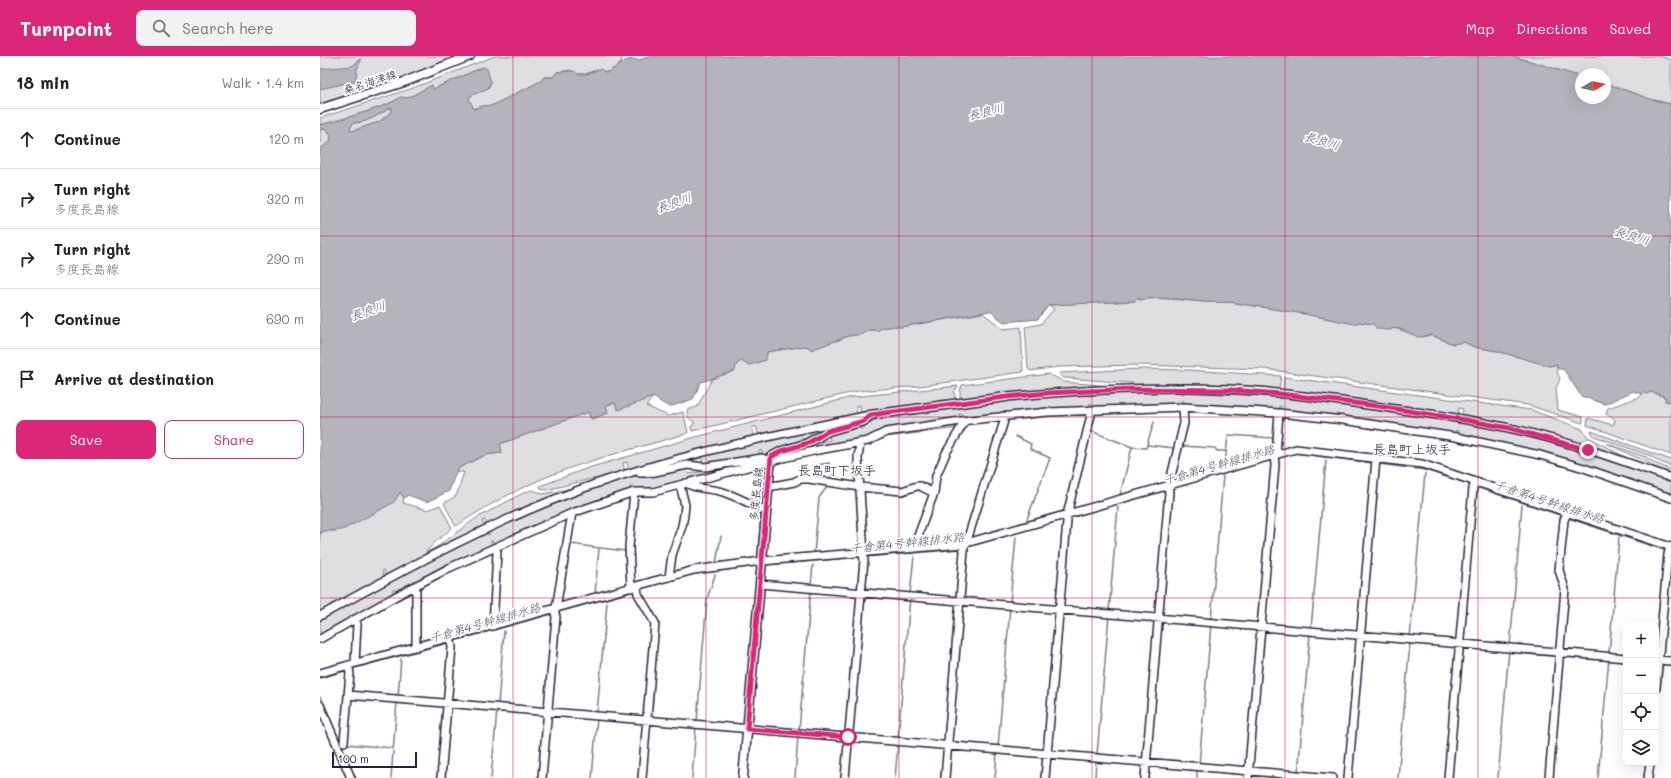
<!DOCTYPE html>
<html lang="en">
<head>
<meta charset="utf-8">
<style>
	body { margin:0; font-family:Mali,"Klee One",sans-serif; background:#f2f2f2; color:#222 }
	.controls { position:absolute; right:12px; bottom:12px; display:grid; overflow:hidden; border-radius:8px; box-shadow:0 4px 16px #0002 }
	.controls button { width:36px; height:36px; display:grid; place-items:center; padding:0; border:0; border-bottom:1px solid #e0e0e0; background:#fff; color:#222; font:20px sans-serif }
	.compass { position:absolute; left:1255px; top:12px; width:36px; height:36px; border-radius:50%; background:#fff; box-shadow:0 4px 16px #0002; rotate:81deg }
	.scale { position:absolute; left:12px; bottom:10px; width:85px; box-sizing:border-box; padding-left:4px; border:2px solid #22223b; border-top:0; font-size:11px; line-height:14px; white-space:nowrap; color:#22223b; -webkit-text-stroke:3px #fff; paint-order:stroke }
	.stop { position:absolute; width:12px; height:12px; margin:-9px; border:3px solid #db2777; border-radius:50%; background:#fff }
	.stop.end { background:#db2777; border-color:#fff; box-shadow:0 1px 4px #0008 }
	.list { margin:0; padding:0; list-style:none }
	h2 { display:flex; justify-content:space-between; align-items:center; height:52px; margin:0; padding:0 16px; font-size:17px }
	h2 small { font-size:13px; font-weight:400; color:#767676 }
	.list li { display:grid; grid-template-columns:26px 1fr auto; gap:12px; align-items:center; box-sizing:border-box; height:60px; padding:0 16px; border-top:1px solid #e0e0e0 }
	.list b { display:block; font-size:15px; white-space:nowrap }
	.list p { margin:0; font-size:13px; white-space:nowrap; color:#767676 }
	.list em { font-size:13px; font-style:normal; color:#767676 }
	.actions { display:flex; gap:8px; padding:12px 16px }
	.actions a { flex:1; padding:9px 0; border:1px solid #db2777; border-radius:8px; text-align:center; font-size:14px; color:#db2777 }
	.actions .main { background:#db2777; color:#fff }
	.icon { flex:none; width:22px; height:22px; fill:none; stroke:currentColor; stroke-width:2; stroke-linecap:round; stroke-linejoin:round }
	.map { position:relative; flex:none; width:1351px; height:722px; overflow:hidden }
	header { display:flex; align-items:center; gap:24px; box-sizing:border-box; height:56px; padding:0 20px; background:#db2777; color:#fff }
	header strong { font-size:19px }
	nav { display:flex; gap:22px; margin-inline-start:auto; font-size:14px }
	.search { width:280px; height:36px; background:#f2f2f2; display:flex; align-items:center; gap:10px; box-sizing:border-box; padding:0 14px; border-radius:8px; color:#767676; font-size:15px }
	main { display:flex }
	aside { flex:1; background:#fff }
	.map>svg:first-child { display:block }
	.green { fill:#dfdfe2; stroke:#80808e }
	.water { fill:#b4b4bc; stroke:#7a7a88; fill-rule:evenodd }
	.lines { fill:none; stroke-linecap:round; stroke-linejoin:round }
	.stream { stroke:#7a7a88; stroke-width:1.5 }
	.minor-casing { stroke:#22223b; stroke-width:10 }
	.major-casing { stroke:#22223b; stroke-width:11 }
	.minor { stroke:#fff; stroke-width:7 }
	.major { stroke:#fff; stroke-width:8 }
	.route { stroke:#db2777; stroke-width:5 }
	.grid { fill:none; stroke:#c2185b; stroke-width:1; stroke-opacity:0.55 }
	.labels { text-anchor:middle; stroke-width:3.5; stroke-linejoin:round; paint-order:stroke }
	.street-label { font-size:11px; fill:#22223b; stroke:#fff }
	.water-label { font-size:12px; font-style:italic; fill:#5c5c6f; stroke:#fff }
	.quarter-label { font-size:13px; fill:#22223b; stroke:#fff }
</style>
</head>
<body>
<header>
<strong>Turnpoint</strong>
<div class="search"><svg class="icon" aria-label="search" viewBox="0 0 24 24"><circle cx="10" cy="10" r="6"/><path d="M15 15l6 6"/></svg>Search here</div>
<nav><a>Map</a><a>Directions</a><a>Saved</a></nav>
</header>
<main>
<aside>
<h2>18 min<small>Walk · 1.4 km</small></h2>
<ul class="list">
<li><svg class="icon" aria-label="ahead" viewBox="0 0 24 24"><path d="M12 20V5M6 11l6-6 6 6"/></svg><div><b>Continue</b></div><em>120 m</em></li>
<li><svg class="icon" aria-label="right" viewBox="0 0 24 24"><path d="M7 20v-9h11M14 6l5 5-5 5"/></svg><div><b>Turn right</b><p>多度長島線</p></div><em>320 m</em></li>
<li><svg class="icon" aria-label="right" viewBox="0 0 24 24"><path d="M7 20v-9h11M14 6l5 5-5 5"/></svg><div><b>Turn right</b><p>多度長島線</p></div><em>290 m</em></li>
<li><svg class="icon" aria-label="ahead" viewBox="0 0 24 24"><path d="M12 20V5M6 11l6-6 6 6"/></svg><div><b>Continue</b></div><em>690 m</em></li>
<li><svg class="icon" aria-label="arrive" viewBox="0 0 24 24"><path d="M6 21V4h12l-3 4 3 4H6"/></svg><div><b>Arrive at destination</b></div></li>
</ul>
<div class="actions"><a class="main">Save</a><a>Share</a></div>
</aside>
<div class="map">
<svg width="1351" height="722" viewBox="0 0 1351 722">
	<rect width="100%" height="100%" fill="#fff"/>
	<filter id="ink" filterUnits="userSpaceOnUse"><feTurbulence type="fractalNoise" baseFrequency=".025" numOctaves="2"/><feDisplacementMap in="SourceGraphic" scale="8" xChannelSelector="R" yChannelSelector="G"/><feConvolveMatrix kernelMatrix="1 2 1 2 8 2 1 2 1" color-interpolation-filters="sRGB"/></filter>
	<g filter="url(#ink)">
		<path class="green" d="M0,0h139l-61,24 -78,25z
			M175,0h124l3,3 -1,5 -13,8 -11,-3 -11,5h-9l-6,-4 -14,2 -4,5h-9l-3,4 -50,25h-8l-10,3 -4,-10 1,-3 18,-8 3,-6 -8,-15 -50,22 -1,-4 -24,13 -8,-1c-8,9 -65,24 -80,28v-7l93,-30z
			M1191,0h148l12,4v44l-21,-5 -45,-16v-9h-24v3c-23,-7 -46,-15 -70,-21z
			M70,52h2v3l-13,11 -27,9 -2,-2 3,-6c14,0 25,-8 37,-15z
			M3,73l8,5v6l-11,10v-20z
			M817,241l2,3c30,-5 60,5 90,2l76,12 50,10 3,-2 15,2 17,6 4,-2 28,9 9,-2 22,9 11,-2 10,5 23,4 53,15 7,-2v8l3,7 -4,9 2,22 25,7v5l-1,1 -54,-18 -264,-36 -124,-4 -82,2 -28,4 -2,-2 -3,-42 16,-3 13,-15 -5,-4 86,-4z
			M663,257l20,16 18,-2 2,45 -103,14 -62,5 -166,40 -1,-5 3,-1v-3l-6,-5 -1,-7 10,-3 15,-28 22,-8 1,-6 6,-4 8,4 17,-5 1,-8 38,-6 4,1 31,-7 8,-4 15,-2 6,-4h9l4,-2 12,-2 7,1z
			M820,313l49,1 92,6 -2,15 -141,-5 -6,-3 -68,-5 -4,-3v-2z
			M729,318l15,8 58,5 -162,13v-9l2,-6z
			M964,321l247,33 51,19 6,8 52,28 -178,-48 1,-8 -4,-1 -1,8 -175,-25z
			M638,330l-4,6 2,8 -95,14 -1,-9 -4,1 1,8 -99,20 -2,-8 -4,2 2,7 -125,35 -2,-8 -4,1 2,9 -24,7h-10l-45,11 -5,-1 -1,-3 48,-18 104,-30 160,-41z
			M812,336h49v2h3v-2l95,5v2h2l1,-2 175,24v2l2,1 1,-2 10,1 72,16 129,42v15l-87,-30 -127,-30 1,-5 -2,-1 -1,5 -175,-24 1,-5h-2l-1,5 -94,-6v-4h-3v4l-89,3 -1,-5h-1v5l-128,12v-6h-3v6l-75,11 -23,10 -1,-5 -2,1 1,5 -83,15 38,-14 16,-3 -1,-6 31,-7v2l4,-1v-2l19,-10 74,-10v2h4l-1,-3 47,-6 81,-5 1,2h2v-2z
			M1324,336l2,2c6,-4 15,1 20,5l-1,2 6,1v53l-84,-30 1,-7 25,7 2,-5 -3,-3 -6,-3 2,-6 32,-11z
			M333,341l-7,9 22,10 15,-4 5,20 -3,2c-33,10 -67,18 -100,29 -45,14 -89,36 -129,63l-1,-1 -11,-22 12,-7 8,-24h-7v-3l28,-14 17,-2 -2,-9 88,-32 4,7 16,-6 -2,-8 9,-2 3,7z
			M539,364l-47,11v7l-49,17 -2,-5 -2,1 1,4 -57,10 -1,-7 -51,12 105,-29 1,3 3,-1 -1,-3z
			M638,368l1,4 -73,9 -16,7 -7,1 22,-10z
			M1271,375l80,29v6l-11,-4 -9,-6 -57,-20z
			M1286,387l40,14 11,7 14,6v6l-17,-6 -4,-6z
			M430,407l-98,28 -17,-1 -2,-5 -3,1 2,5 -137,54 -2,-4h-2l2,5 -97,47 -2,-4 -2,2 2,4 -74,42v-17l65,-37 2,-1 2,2 1,-1 -1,-2 38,-20 60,-28 1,2 2,-1 -1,-3 80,-34 58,-20v2l3,-1v-2l17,1 39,-9 2,6z
			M262,430l-95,40 -2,-6 -3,1 2,6 -98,48 -2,-5 -2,1 2,5 -64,37v-79l4,-3h12l60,-32 4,-7 4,6 -1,5 25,7 12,-5 12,23 -19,16 -8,9 12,-6 38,-28 50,-27 8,-2 10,4z
			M92,533l2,2 -55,31v-3z"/>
		<path class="water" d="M332,0h859c24,6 47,14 70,21v21h24v-15l45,16 20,5 1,298 -6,-1 1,-3 -5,-3 -11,-3 -3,2 -3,-2 -2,2 -9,-3 -28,13 -24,-8 -17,-26 -7,-2v-4l-7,2 -53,-15 -23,-4 -10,-5 -11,2 -22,-9 -13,2 -9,-4 -4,-3 -11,-2 -6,2 -11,-1 -4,-5 -15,-2 -3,2 -50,-10 -76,-12c-30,3 -60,-8 -90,-2l-1,-3 -3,4 -86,4 -11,14 -34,3 -14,-11 -89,16 -7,-1 -12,2 -4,2h-9l-6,4 -15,2 -37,14 -2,-3 -4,-1 -38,6 -1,8 -17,5 -8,-4 -5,4 -1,6 -34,11 -8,17 -24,8 -16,-10 -35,13 -3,-7 -9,2 2,8 -17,6 -3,-7 -88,32 2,9 -17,2 -28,14 -8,22 -22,11 -19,-7 -4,3 -4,-6 -6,10 -12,7 -40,21 -18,1 -4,3v-384l11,-10v-6l-5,-5 -6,1v-5c14,-4 73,-19 80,-28l8,1 24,-13 1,4 50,-22 4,2 4,13 -3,6 -18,8 -1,3 5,10 9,-3h8l50,-25 3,-4h9l4,-5 17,-1 3,3h9l14,-5 5,3h3l17,-11 6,-2 7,1zM70,52h2v3l-13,11 -27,9 -2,-2 3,-6c14,0 25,-8 37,-15z
			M42,2l-5,11 -1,12 -36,8v-20l32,-3z"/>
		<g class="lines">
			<path class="stream" d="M771,375l41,16
				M695,380l16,8 -1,5 20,9 -23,61 1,3
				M827,389l28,3
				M862,390l33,2 2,3h9
				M975,397l78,10
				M905,408l3,-29 46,3
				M1059,408l46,6 47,15
				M492,410l17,-3 3,16
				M1156,431l87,29
				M800,439l12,-48 14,1 8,-26
				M419,447l22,10 -3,43
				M749,462l98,-28
				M1248,462l99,33
				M251,488l28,4 -4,46
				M647,491l98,-28
				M280,492l26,3
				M494,498l5,-56 9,-13
				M545,501l96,-8
				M396,507l5,-27
				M445,509l96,-8
				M391,516l44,-6
				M491,529l2,-20
				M320,533l14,-4
				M590,538l4,-38
				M690,546l6,-65
				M789,555l9,-104
				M238,556l77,-21
				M891,564l12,-144
				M991,573l15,-169
				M1090,582l15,-165
				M134,585l98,-27
				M1190,590l12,-141
				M1289,598l10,-117
				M31,613l97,-26
				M0,622l28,-8
				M78,640l3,-37
				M0,641l3,6
				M178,648l6,-73
				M277,657l10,-110
				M377,665l10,-122 8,-24
				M479,674l12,-140
				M578,682l12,-140
				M25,688l48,4
				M678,691l12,-140
				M777,699l12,-140
				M879,709l12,-140
				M978,717l12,-139
				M931,719l36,3
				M71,722l6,-76
				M171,722l6,-68
				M272,722l5,-60
				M372,722l4,-51
				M475,722l3,-42
				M575,722l3,-34
				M675,722l2,-25
				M775,722l1,-17
				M877,722v-8l49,5
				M1078,722l12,-136
				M1178,722l11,-128
				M1278,722l11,-120"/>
			<g class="minor-casing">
				<path id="minor" d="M686,341c75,-7 150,-11 224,-8 55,3 111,12 165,20 38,5 77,11 114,19 55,12 109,31 162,50
					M540,387l-2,15 6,96
					M956,398l3,-41
					M320,417h10l37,-8 18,2 57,-9 6,3
					M366,427c10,7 25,5 37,9 15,5 29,13 43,19
					M849,429l15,-62 -1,-16
					M448,431l26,-5 6,-3h9l51,8 42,4 15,-5h3l14,7
					M747,459l24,-100v-5
					M646,488l38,-123 -1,-5
					M593,493l21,-56 2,-17 10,-23 19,-32
					M349,521l3,-22 10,-29 2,-11 1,-10 -5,-20
					M440,528l866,74
					M95,530l1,4v57
					M317,531l1,7 17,29 -13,155
					M311,532l-2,-41 5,-55
					M236,552l16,-95
					M0,560c90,-50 180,-99 278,-133 89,-30 180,-49 272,-68
					M173,570l4,-74 -2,-4
					M0,583l76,-43 53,-28 87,-39 36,-16 62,-21h19l117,-31 48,-11 50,-9 18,-9 75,-11 87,-9 135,-5 96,6 64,7 113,17 84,18 44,13 87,30
					M1336,604l15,1
					M35,607l2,-39 -2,-5
					M0,617l374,-103 68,-9 201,-17 333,-95 126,15 249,83
					M1336,632l12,-134 2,-7
					M28,639l985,83
					M0,649l31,73
					M24,686l6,-69 -2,-8
					M121,722l11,-131 -2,-10
					M222,722l14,-161 -2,-8
					M525,722l19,-218 -1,-6
					M625,722l19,-227 -1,-7
					M725,722l22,-257 -1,-6
					M825,722l24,-286 -1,-7
					M928,722l27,-313 -1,-11
					M1028,722l28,-319
					M1128,722l25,-290 2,-6
					M1229,722l16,-189 -6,-19 5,-50 3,-7
					M1328,722l2,-15"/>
			</g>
			<g class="major-casing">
				<path id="major" d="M0,53l84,-27 66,-26
					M423,722l28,-321 11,-6 26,-8 20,-12 36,-10 6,-6 136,-18"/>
			</g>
			<use href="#minor" class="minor"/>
			<use href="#major" class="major"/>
		</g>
	</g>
	<g class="lines" filter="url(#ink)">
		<path class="route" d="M528,681l-101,-8 24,-272 11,-6 26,-8 20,-12 36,-10 6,-6 136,-18 42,-4 84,-4 99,1 50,4 97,12 93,15 38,7 79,22"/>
	</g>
	<path class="grid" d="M193,0v722M386,0v722M579,0v722M772,0v722M965,0v722M1158,0v722M0,180h1351M0,361h1351M0,542h1351"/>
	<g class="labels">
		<g class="street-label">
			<text transform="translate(50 26) rotate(-18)" y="4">桑名海津線</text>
			<text transform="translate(436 438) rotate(-85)" y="4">多度長島線</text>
		</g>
		<g class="water-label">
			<text transform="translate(666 56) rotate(-13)" y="4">長良川</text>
			<text transform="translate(1002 85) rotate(16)" y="4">長良川</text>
			<text transform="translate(354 147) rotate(-19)" y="4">長良川</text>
			<text transform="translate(1312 180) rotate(17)" y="4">長良川</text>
			<text transform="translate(48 255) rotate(-19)" y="4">長良川</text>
			<text transform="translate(899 409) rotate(-16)" y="4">千倉第4号幹線排水路</text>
			<text transform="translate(1229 446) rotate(18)" y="4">千倉第4号幹線排水路</text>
			<text transform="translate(587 487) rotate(-6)" y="4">千倉第4号幹線排水路</text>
			<text transform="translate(165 567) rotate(-16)" y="4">千倉第4号幹線排水路</text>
		</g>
		<g class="quarter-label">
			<text x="1092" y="398">長島町上坂手</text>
			<text x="517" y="419">長島町下坂手</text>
		</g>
	</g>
</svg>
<div class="controls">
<button>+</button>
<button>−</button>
<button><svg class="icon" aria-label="locate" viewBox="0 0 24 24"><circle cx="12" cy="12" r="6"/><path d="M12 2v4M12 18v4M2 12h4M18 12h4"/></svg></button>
<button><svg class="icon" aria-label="layers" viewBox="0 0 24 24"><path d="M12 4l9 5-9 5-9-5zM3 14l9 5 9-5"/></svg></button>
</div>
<svg class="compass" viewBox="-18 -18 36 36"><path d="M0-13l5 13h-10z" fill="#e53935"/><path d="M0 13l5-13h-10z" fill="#767676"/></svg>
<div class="scale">100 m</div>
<div class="stop" style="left:528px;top:681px"></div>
<div class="stop end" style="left:1268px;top:394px"></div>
</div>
</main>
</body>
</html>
